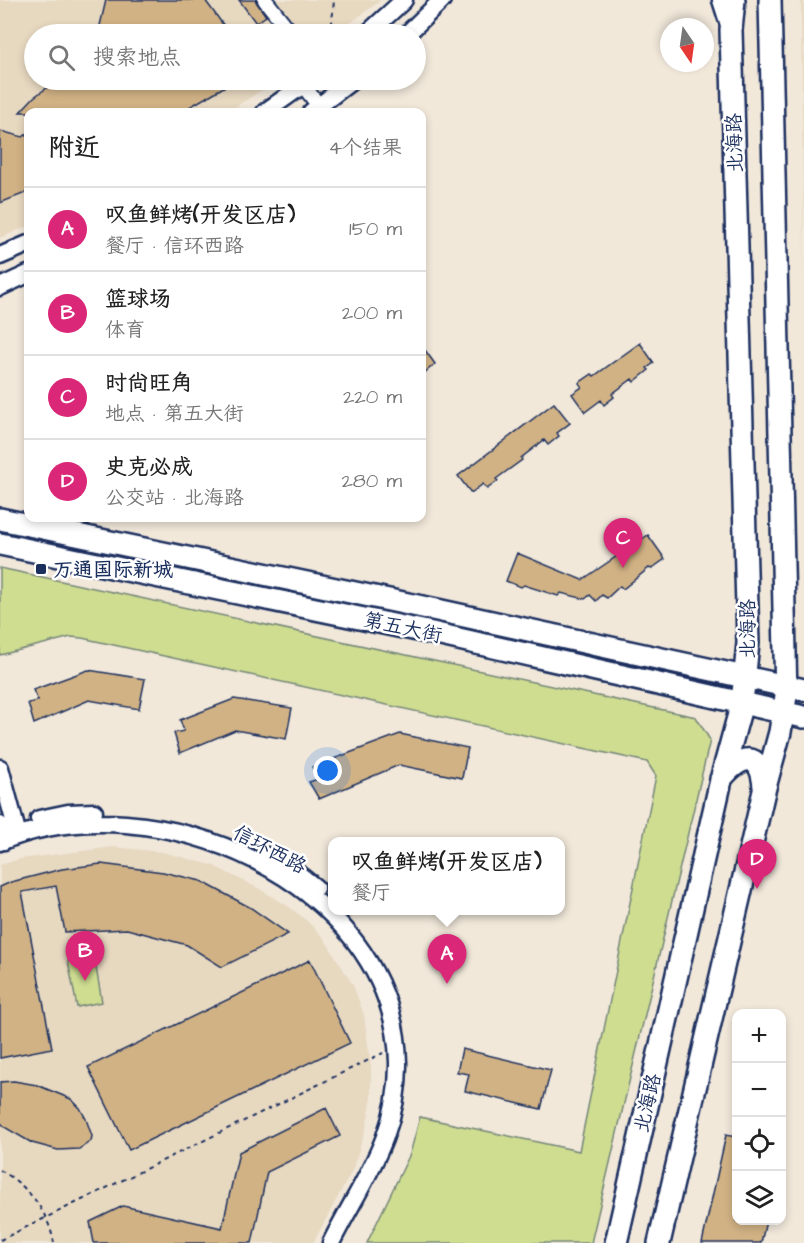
<!DOCTYPE html>
<html lang="zh">
<head>
<meta charset="utf-8">
<style>
	body { margin:0; font-family:"Architects Daughter","LXGW WenKai TC",sans-serif; background:#f6f6f6; color:#222 }
	.controls { position:absolute; right:18px; bottom:18px; display:grid; overflow:hidden; border-radius:12px; box-shadow:0 3px 9px #0003 }
	.controls button { width:54px; height:54px; display:grid; place-items:center; padding:0; border:0; border-bottom:2px solid #e0e0e0; background:#fff; color:#222; font:30px sans-serif }
	.compass { position:absolute; left:660px; top:18px; width:54px; height:54px; border-radius:50%; background:#fff; box-shadow:0 3px 9px #0003; rotate:167deg }
	.you { position:absolute; left:328px; top:771px; width:21px; height:21px; margin:-15px; border:4px solid #fff; border-radius:50%; background:#1a73e8; box-shadow:0 0 0 9px #1a73e833 }
	.badge { display:grid; place-items:center; width:39px; height:39px; border-radius:50%; background:#db2777; color:#fff; font-size:20px; font-weight:700 }
	.pin { position:absolute; translate:-50% -50px; filter:drop-shadow(0 2px 3px #0008) }
	.pin::after { content:''; position:absolute; top:32px; width:21px; height:18px; background:inherit; clip-path:polygon(0 0,100% 0,50% 100%) }
	.popup { position:absolute; left:328px; top:837px; width:237px; height:78px; box-sizing:border-box; display:grid; place-content:center; border-radius:12px; background:#fff; filter:drop-shadow(0 2px 4px #0005); font-size:20px; white-space:nowrap; color:#767676 }
	.popup b { font-size:22px; color:#222 }
	.popup::after { content:''; position:absolute; left:50%; top:100%; margin-left:-12px; border:12px solid transparent; border-top-color:#fff }
	.list { margin:0; padding:0; list-style:none }
	h2 { display:flex; justify-content:space-between; align-items:center; height:78px; margin:0; padding:0 24px; font-size:26px }
	h2 small { font-size:20px; font-weight:400; color:#767676 }
	.list li { display:grid; grid-template-columns:39px 1fr auto; gap:18px; align-items:center; box-sizing:border-box; height:84px; padding:0 24px; border-top:2px solid #e0e0e0 }
	.list b { display:block; font-size:22px; white-space:nowrap }
	.list p { margin:0; font-size:20px; white-space:nowrap; color:#767676 }
	.list em { font-size:20px; font-style:normal; color:#767676 }
	.icon { flex:none; width:33px; height:33px; fill:none; stroke:currentColor; stroke-width:2; stroke-linecap:round; stroke-linejoin:round }
	.map { position:relative; flex:none; width:804px; height:1243px; overflow:hidden }
	.search { position:absolute; background:#fff; box-shadow:0 3px 9px #0003; left:24px; top:24px; width:402px; height:66px; display:flex; align-items:center; gap:15px; box-sizing:border-box; padding:0 21px; border-radius:33px; color:#767676; font-size:22px }
	.panel { position:absolute; background:#fff; box-shadow:0 3px 9px #0003; left:24px; top:108px; width:402px; height:414px; border-radius:12px }
	.map>svg:first-child { display:block }
	.built { fill:#e7d8c0 }
	.green { fill:#cfdd91; stroke:#758678; stroke-width:1.5 }
	.building { fill:#d1b285; stroke:#1b2f5e; stroke-width:1.5 }
	.lines { fill:none; stroke-linecap:round; stroke-linejoin:round }
	.minor-casing { stroke:#1b2f5e; stroke-width:18 }
	.tertiary-casing { stroke:#1b2f5e; stroke-width:21 }
	.primary-casing { stroke:#1b2f5e; stroke-width:26 }
	.path { stroke:#1b2f5e; stroke-width:2; stroke-dasharray:4.5 4.5; stroke-linecap:butt }
	.minor { stroke:#fff; stroke-width:14 }
	.tertiary { stroke:#fff; stroke-width:16 }
	.primary { stroke:#fff; stroke-width:21 }
	.poi-dot { fill:#1b2f5e; stroke:#fff; stroke-width:2 }
	.labels { text-anchor:middle; stroke-width:5; stroke-linejoin:round; paint-order:stroke }
	.street-label { font-size:20px; fill:#1b2f5e; stroke:#fff }
	.poi-label { font-size:20px; font-weight:bold; fill:#1b2f5e; stroke:#fff; text-anchor:start }
</style>
</head>
<body>
<div class="map">
<svg width="804" height="1243" viewBox="0 0 804 1243">
	<rect width="100%" height="100%" fill="#f1e8da"/>
	<filter id="ink" filterUnits="userSpaceOnUse"><feTurbulence type="fractalNoise" baseFrequency=".0167" numOctaves="2"/><feDisplacementMap in="SourceGraphic" scale="12" xChannelSelector="R" yChannelSelector="G"/><feConvolveMatrix kernelMatrix="1 2 1 2 8 2 1 2 1" color-interpolation-filters="sRGB"/></filter>
	<g filter="url(#ink)">
		<path class="built" d="M0,0h381l-45,34h-302v46h244l-51,32h-199v114l-28,12z
			M801,0h3v276z
			M113,847l49,5 50,13 46,23 30,18 18,14 18,18 29,47 11,30 7,52v36l-5,25 -14,43 -39,72h-313v-378l20,-6z"/>
		<path class="green" d="M0,568l696,149 14,23 -119,503h-224l43,-89 10,-37 159,34 77,-375 -9,-14 -565,-124 -11,-1 -71,18z
			M94,956l8,46 -25,5 -9,-46z"/>
		<path class="building" d="M106,0h99l25,34h-132z
			M239,0h16l11,16 -10,7z
			M58,80h178l-55,32h-161l14,-15z
			M0,131l23,6 5,-4v59l-28,11z
			M640,343l14,20 -7,5 2,2 -15,12 -2,-3 -20,15 2,3 -10,8 -3,-5 -16,12 -13,-18 10,-7 -3,-4 13,-9 2,2z
			M422,346l13,18 -13,11z
			M554,403l16,20 -13,10 2,3 -11,9 -4,-5 -23,18 1,2 -26,19 2,2 -11,8 -4,-5 -12,9 -13,-17z
			M648,535l17,24 -14,10 -2,-1 -26,21 -3,-3 -13,12 -5,-3 -6,6 -6,-6 -5,4 -24,-6 -3,3 -34,-11 -3,2 -15,-6 11,-28 65,27z
			M88,670l57,9 -6,30 -50,-9 -55,24 -6,-21 10,-2 -5,-11z
			M234,699l58,9 -6,31 -51,-9 -55,23 -6,-20 10,-2 -4,-11z
			M400,734l68,14 -6,30 -63,-13 -80,34 -10,-17 9,-3 -6,-12z
			M101,864l62,8 38,9 50,27 37,26 -66,33 -35,-22 -60,-16 -62,3 -9,-46 -34,6 30,156 -52,10v-171l11,-5 51,-13z
			M310,960l40,83 -221,107 -41,-83z
			M462,1049l89,21 -10,39 -76,-18 4,-17 -12,-2z
			M14,1081l23,4 34,14 9,9 6,11 6,17 -1,5 -12,8 -21,1 -26,-7 -26,-15 -6,-6v-40z
			M326,1108l14,28 -73,36 -15,71h-158l-4,-21 33,-16 99,22 17,-76z
			M726,1135l10,2v84h30l-5,22h-59z"/>
		<g class="lines">
			<g class="minor-casing">
				<path id="minor" d="M265,0l27,34
					M303,85l16,21"/>
			</g>
			<g class="tertiary-casing">
				<path id="tertiary" d="M721,0l9,28
					M367,34l37,-34
					M407,34l35,-34
					M265,112l45,-32
					M311,112l42,-32
					M0,256l28,-12
					M0,287l28,-13
					M0,768l18,67
					M39,819l29,-6 26,-1
					M0,825l4,16
					M0,842c152,-64 394,39 398,220 1,74 -36,119 -67,181
					M268,856l29,17 19,15"/>
			</g>
			<g class="primary-casing">
				<path id="primary" d="M0,519l437,91 367,80
					M0,544l432,89 372,84
					M721,779c19,-24 40,-30 43,8
					M616,1243l105,-463 21,-77 6,-60 -17,-613 3,-30
					M659,1243l105,-452 16,-59 6,-36 -16,-696"/>
			</g>
			<path class="path" d="M331,34l3,-34
				M0,1170c28,16 48,41 54,73
				M0,1240l383,-187"/>
			<use href="#minor" class="minor"/>
			<use href="#tertiary" class="tertiary"/>
			<use href="#primary" class="primary"/>
		</g>
	</g>
	<rect class="poi-dot" x="35" y="563" width="12" height="12" rx="3"/>
	<g class="labels">
		<g class="street-label">
			<text transform="translate(734 143) rotate(-92)" y="7">北海路</text>
			<text transform="translate(403 627) rotate(12)" y="7">第五大街</text>
			<text transform="translate(747 629) rotate(-90)" y="7">北海路</text>
			<text transform="translate(270 849) rotate(28)" y="7">信环西路</text>
			<text transform="translate(647 1103) rotate(-77)" y="7">北海路</text>
		</g>
		<g class="poi-label">
			<text x="53" y="576">万通国际新城</text>
		</g>
	</g>
</svg>
<div class="controls">
<button>+</button>
<button>−</button>
<button><svg class="icon" aria-label="locate" viewBox="0 0 24 24"><circle cx="12" cy="12" r="6"/><path d="M12 2v4M12 18v4M2 12h4M18 12h4"/></svg></button>
<button><svg class="icon" aria-label="layers" viewBox="0 0 24 24"><path d="M12 4l9 5-9 5-9-5zM3 14l9 5 9-5"/></svg></button>
</div>
<svg class="compass" viewBox="-18 -18 36 36"><path d="M0-13l5 13h-10z" fill="#e53935"/><path d="M0 13l5-13h-10z" fill="#767676"/></svg>
<div class="you"></div>
<div class="pin badge" style="left:447px;top:984px">A</div>
<div class="popup"><b>叹鱼鲜烤(开发区店)</b>餐厅</div>
<div class="pin badge" style="left:85px;top:981px">B</div>
<div class="pin badge" style="left:623px;top:568px">C</div>
<div class="pin badge" style="left:757px;top:889px">D</div>
<div class="search"><svg class="icon" aria-label="search" viewBox="0 0 24 24"><circle cx="10" cy="10" r="6"/><path d="M15 15l6 6"/></svg>搜索地点</div>
<section class="panel">
<h2>附近<small>4个结果</small></h2>
<ul class="list">
<li><span class="badge">A</span><div><b>叹鱼鲜烤(开发区店)</b><p>餐厅 · 信环西路</p></div><em>150 m</em></li>
<li><span class="badge">B</span><div><b>篮球场</b><p>体育</p></div><em>200 m</em></li>
<li><span class="badge">C</span><div><b>时尚旺角</b><p>地点 · 第五大街</p></div><em>220 m</em></li>
<li><span class="badge">D</span><div><b>史克必成</b><p>公交站 · 北海路</p></div><em>280 m</em></li>
</ul>
</section>
</div>
</body>
</html>
